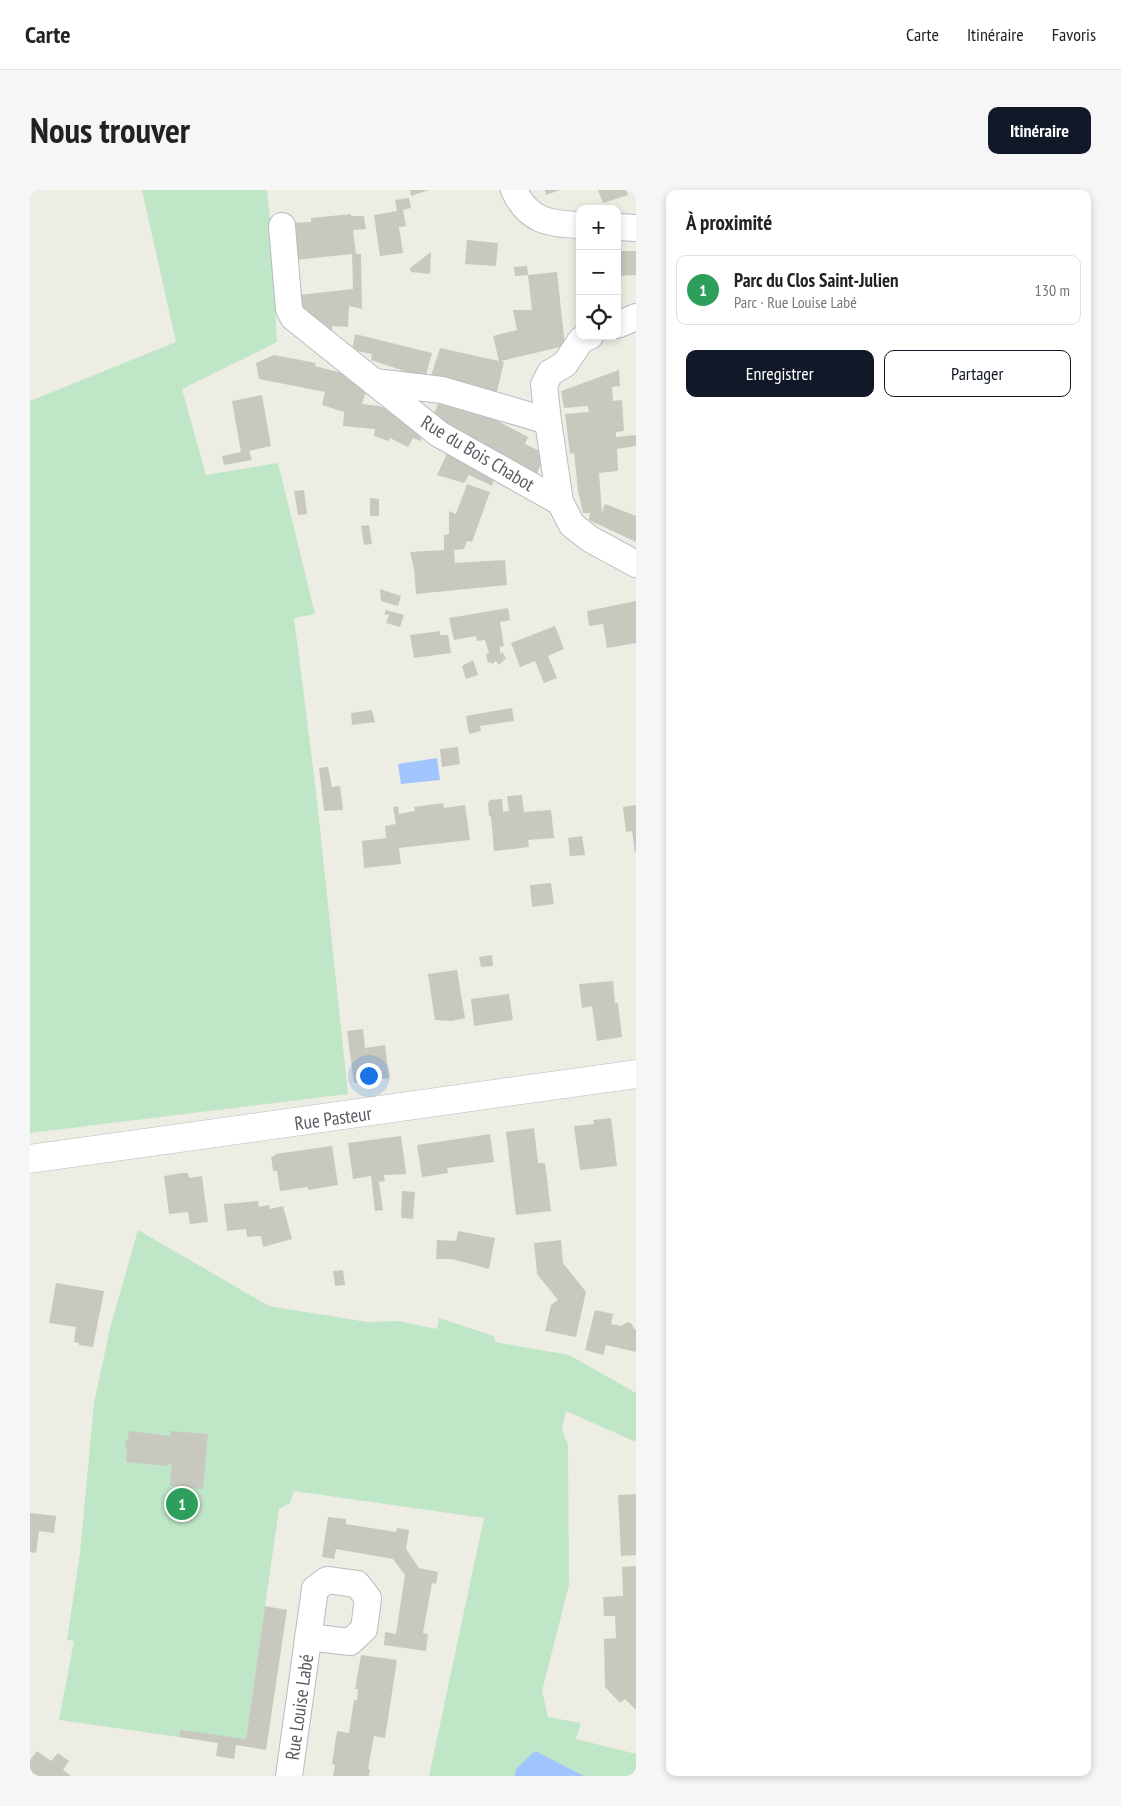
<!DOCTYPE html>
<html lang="fr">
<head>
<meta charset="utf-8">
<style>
	body { margin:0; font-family:"PT Sans Narrow",sans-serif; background:#f6f6f6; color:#222 }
	.controls { position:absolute; right:15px; top:15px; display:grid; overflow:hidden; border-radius:10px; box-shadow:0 2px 8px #0003 }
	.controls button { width:45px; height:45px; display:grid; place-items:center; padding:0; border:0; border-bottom:1px solid #e0e0e0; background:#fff; color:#222; font:25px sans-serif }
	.you { position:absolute; left:338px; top:885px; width:18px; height:18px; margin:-12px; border:4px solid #fff; border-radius:50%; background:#1a73e8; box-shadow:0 0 0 8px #1a73e833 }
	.badge { display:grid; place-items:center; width:32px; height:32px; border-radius:50%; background:#111827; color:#fff; font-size:16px; font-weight:700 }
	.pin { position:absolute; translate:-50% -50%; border:2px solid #fff; box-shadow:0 1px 5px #0006 }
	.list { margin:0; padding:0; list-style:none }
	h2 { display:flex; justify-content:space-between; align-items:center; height:65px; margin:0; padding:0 20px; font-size:21px }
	h2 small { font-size:16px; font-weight:400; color:#767676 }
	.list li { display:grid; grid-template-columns:32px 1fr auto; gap:15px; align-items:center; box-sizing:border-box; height:70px; margin:0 10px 10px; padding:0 10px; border:1px solid #e0e0e0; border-radius:10px }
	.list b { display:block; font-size:19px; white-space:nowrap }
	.list p { margin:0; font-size:16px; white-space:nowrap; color:#767676 }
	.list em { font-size:16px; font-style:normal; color:#767676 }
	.actions { display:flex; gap:10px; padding:15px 20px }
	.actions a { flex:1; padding:11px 0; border:1px solid #111827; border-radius:10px; text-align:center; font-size:18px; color:#111827 }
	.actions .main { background:#111827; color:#fff }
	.icon { flex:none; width:28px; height:28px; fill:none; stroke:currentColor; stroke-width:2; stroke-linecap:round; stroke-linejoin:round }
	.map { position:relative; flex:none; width:606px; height:1586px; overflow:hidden; border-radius:10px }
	header { display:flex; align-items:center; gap:30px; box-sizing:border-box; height:70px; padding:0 25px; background:#fff; border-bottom:1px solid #e0e0e0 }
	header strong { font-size:24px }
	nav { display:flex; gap:28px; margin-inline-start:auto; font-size:18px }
	.intro { display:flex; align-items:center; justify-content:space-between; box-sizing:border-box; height:120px; padding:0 30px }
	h1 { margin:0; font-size:35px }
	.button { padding:12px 22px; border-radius:10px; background:#111827; color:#fff; font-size:18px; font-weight:700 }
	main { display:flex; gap:30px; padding:0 30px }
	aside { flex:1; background:#fff; border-radius:10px; box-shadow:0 2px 8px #0003 }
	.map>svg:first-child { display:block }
	.green { fill:#bfe6c6 }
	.water { fill:#a1c5ff }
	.building { fill:#c9c8bf }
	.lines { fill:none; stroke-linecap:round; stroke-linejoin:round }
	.minor-casing { stroke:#babbc2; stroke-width:28 }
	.tertiary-casing { stroke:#babbc2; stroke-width:29 }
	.minor { stroke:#fff; stroke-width:26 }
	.tertiary { stroke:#fff; stroke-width:28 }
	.labels { text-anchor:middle; stroke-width:4.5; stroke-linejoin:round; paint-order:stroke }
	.street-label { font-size:19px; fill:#5b5d64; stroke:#fff }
</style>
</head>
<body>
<header>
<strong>Carte</strong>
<nav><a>Carte</a><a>Itinéraire</a><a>Favoris</a></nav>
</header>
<div class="intro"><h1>Nous trouver</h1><a class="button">Itinéraire</a></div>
<main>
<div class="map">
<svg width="606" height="1586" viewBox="0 0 606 1586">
	<rect width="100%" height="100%" fill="#eeede3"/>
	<path class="green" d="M112,0h125l4,38 6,114 -95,47 24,86 72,-12 37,151 -21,4 22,173 32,303 -318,39v-732l146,-59z
		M108,1040l131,76 98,16 31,-1 39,8 2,-11 55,18 1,6 74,13 67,38v49l-70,-31 -4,19 6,15 1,140 -27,106 6,26 33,6 -5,16 60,15v22h-207l55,-258 -190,-27 -4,12 -11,6 -33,230 -66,-8 -1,6 -120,-17 15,-79 -7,-1 13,-87 14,-150 16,-75z"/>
	<path class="water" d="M407,568l3,22 -39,4 -3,-20z
		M505,1561l49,25h-70l3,-8z"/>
	<path class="building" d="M380,0h19l-18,6z
		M515,0h15l-14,5z
		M568,0h28l2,5 -25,8z
		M379,8l2,10 -8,2 3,16 -7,1 4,26 -23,3 -6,-41 23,-4 -2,-11z
		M321,24v2h13l2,13 -13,1 3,24h5l1,55 -13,-3 -1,21 -16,-1v7l-32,-26 -1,-12 54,-6 -1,-35 -57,6 -5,-37 21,-1v-4z
		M437,50l31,3 -2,23 -31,-2z
		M587,61h19v24l-19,1z
		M401,62l-1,22 -19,-2 -1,-4z
		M497,76l1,9 -13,1 -1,-9z
		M527,82l8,74 -64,15 3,1 -8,33 -66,-16 10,-31 59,13 -6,-25 24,-6 -4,-20h19l-4,-35z
		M325,144l77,19 -7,25 -54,-18 1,-6 -20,-4z
		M244,165l42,8 -1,3 39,10 -1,6 14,6 -5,16 17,2 18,7 29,18 -6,10 -7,-3 -5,9 -18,-9 -2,3 -14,-5 1,-7 -32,-3 1,-14 -22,-7 3,-13 -66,-13 -3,-16z
		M589,180l1,16 -8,1 1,14 9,-1 2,31 -8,1v5l20,-2v11l-19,3 1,22 -19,2 3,40 3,-9 31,12v26l-47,-22 1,-7h-7l-5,-22 -4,-38 -4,1 -5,-40 24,-2 -1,-6 -24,2 -3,-17z
		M232,205l9,51 -22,5 3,9 -28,5 -2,-9 19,-4 -9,-51z
		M411,206l43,18 44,23 -3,7 17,8v11l-7,14 -69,-43 -34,-15z
		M421,255l46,26 -5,15 -23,-11 -5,8 -27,-8z
		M437,294l23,8 -18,50 -5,-1 -3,8 -10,1 1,13 50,-3 2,25 -91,9 -2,-25 -4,-17 34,-2v-15l5,-1v-23l7,3z
		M274,300l3,24 -9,1 -4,-24z
		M340,308l9,1v17h-9z
		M339,335l3,19 -8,1 -3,-19z
		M350,399l21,7 -3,10 -17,-5z
		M606,411v42l-29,5 -4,-24 -14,2 -2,-15z
		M478,418l2,12 -10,2 4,24 -4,1v7l2,-2 4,6 -7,7 -3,-4 -4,3 -2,-2 -2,1 -2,-9 3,-1 -4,-13 -8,1 -1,-5 -22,4 -5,-22z
		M356,420l18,5 -4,12 -14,-4 3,-8 -5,-1z
		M525,436l9,23 -16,7 9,22 -13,5 -9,-22 -15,6 -9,-24z
		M410,441v4h8l3,18 -37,5 -4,-23z
		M443,470l5,15 -12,4 -4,-13z
		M482,518l2,13 -34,5 1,5 -12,3 -3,-18z
		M342,520l3,12 -23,3 -1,-12z
		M428,557l2,17 -18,3 -2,-18z
		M298,577l4,20 8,-1 3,24 -19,1 -5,-43z
		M492,605l2,17 27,-2 3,28 -26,2 1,7 -35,4 -3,-35h-2l-1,-13 2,-3 12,-1 1,13 6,-1 -2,-15z
		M413,613l1,5 21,-3 5,35 -71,8 2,16 -37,4 -2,-27 24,-3 -1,-12 11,-2 -3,-17 5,-1 1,8 16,-3 -1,-4z
		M606,615v47h-1l-3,-21 -6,1 -3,-25z
		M552,646l3,19 -15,1 -2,-18z
		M521,693l3,21 -22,3 -2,-22z
		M462,765l1,11 -12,1 -2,-10z
		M427,780l8,48 -13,3 -17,-1 -7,-46z
		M583,791l2,22h3l4,34 -25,4 -5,-35 -10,2 -3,-24z
		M479,804l4,26 -39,6 -3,-27z
		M333,839l2,19 20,-3 4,33 -35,5 -7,-52z
		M581,928l6,48 -37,4 -6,-44 20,-2 -1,-4z
		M504,938l4,35h7l6,48 -35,4 -10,-83z
		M460,944l4,28 -47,6 1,5 -26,4 -5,-32z
		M371,946l5,38 -22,1 1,6 -6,1 4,28 -8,1 -4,-35 -18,3 -5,-36z
		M302,956l6,39 -30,5v-3l-28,4 -3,-20h-4l-2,-15h4v-2z
		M152,983h6l1,5 13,-2 6,46 -18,2 -2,-12 -19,2 -5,-38z
		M372,1001l13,1 -2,27 -12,-1z
		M228,1011l1,6 10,-2 1,4 13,-3 9,33 -29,8 -2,-11 -14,1 -1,-8 -19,2 -3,-27z
		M428,1041l37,7 -6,31 -37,-10h-16l1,-19 19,1z
		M531,1050l2,23 23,29 -10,45 -31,-6 6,-26 7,-5 -21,-26 -3,-31z
		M313,1080l2,15 -10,1 -2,-15z
		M26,1093l48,8 -11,56 -14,-2v-2l-5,-1 2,-15 -27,-4z
		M565,1120l18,4 -2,10 10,2 6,-4 5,2 2,5h2v23l-30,-7 -3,10 -18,-5z
		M99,1241l41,5 1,-5 37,3 -5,55 -33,-3 2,-22h-4l-1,2 -41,-4 1,-14h-2l1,-8h2z
		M606,1304v61l-15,1 -3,-61z
		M0,1323l26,3 -2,17 -15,-2 -3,22 -6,-1z
		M298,1327l18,2v5l50,8 1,-4 12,2 -3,19 13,19 19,4 -2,12 -4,-1 -9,50 5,1 -2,17 -42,-6 1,-13 11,2 9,-59 -12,-16 -57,-10 -2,10 -12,-2z
		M606,1376v142l-1,1 -10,-10 -5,4 -15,-16 -1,-48 12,-1 -1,-22h-11l-1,-19 20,-1 -1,-29z
		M235,1416l22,4 -21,140 -30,-5 -2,14 -18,-3 2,-13 -39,-6 1,-7 66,9z
		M331,1465l36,5 -12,78 -11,-2 -6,33h2l-1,7h-36l2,-11 -3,-1 5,-33 12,2 5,-33h3l1,-11h-3z
		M7,1561l14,10 7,-8 11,8 -6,9 8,6h-41v-16z"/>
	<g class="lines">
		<g class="minor-casing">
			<path id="minor" d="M484,0c14,31 35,34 66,35
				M252,36l7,83 4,8 146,117 121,68
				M587,37l19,1
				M587,135l19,-8
				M560,146l-9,4 -16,24 -15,9 -6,12 4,36 12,81 12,23 18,14 46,25
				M345,192l67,8 106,31
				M259,1586l26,-187 12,-9 30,4 11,14 -4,31 -14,13 -42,-5"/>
		</g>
		<g class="tertiary-casing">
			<path id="tertiary" d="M0,969l606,-85"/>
		</g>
		<use href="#minor" class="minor"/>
		<use href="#tertiary" class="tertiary"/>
	</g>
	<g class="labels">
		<g class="street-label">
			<text transform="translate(448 263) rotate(31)" y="7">Rue du Bois Chabot</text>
			<text transform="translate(303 928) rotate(-8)" y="7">Rue Pasteur</text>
			<text transform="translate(269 1517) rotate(-82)" y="7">Rue Louise Labé</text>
		</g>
	</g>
</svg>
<div class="controls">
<button>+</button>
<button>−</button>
<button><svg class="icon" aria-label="locate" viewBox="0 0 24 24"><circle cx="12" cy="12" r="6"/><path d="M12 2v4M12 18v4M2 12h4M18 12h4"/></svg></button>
</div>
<div class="you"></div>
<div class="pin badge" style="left:152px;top:1314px;background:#2e9e5b">1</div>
</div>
<aside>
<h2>À proximité<small></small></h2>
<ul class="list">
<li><span class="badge" style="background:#2e9e5b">1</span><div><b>Parc du Clos Saint-Julien</b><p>Parc · Rue Louise Labé</p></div><em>130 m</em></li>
</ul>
<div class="actions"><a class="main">Enregistrer</a><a>Partager</a></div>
</aside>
</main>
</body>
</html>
